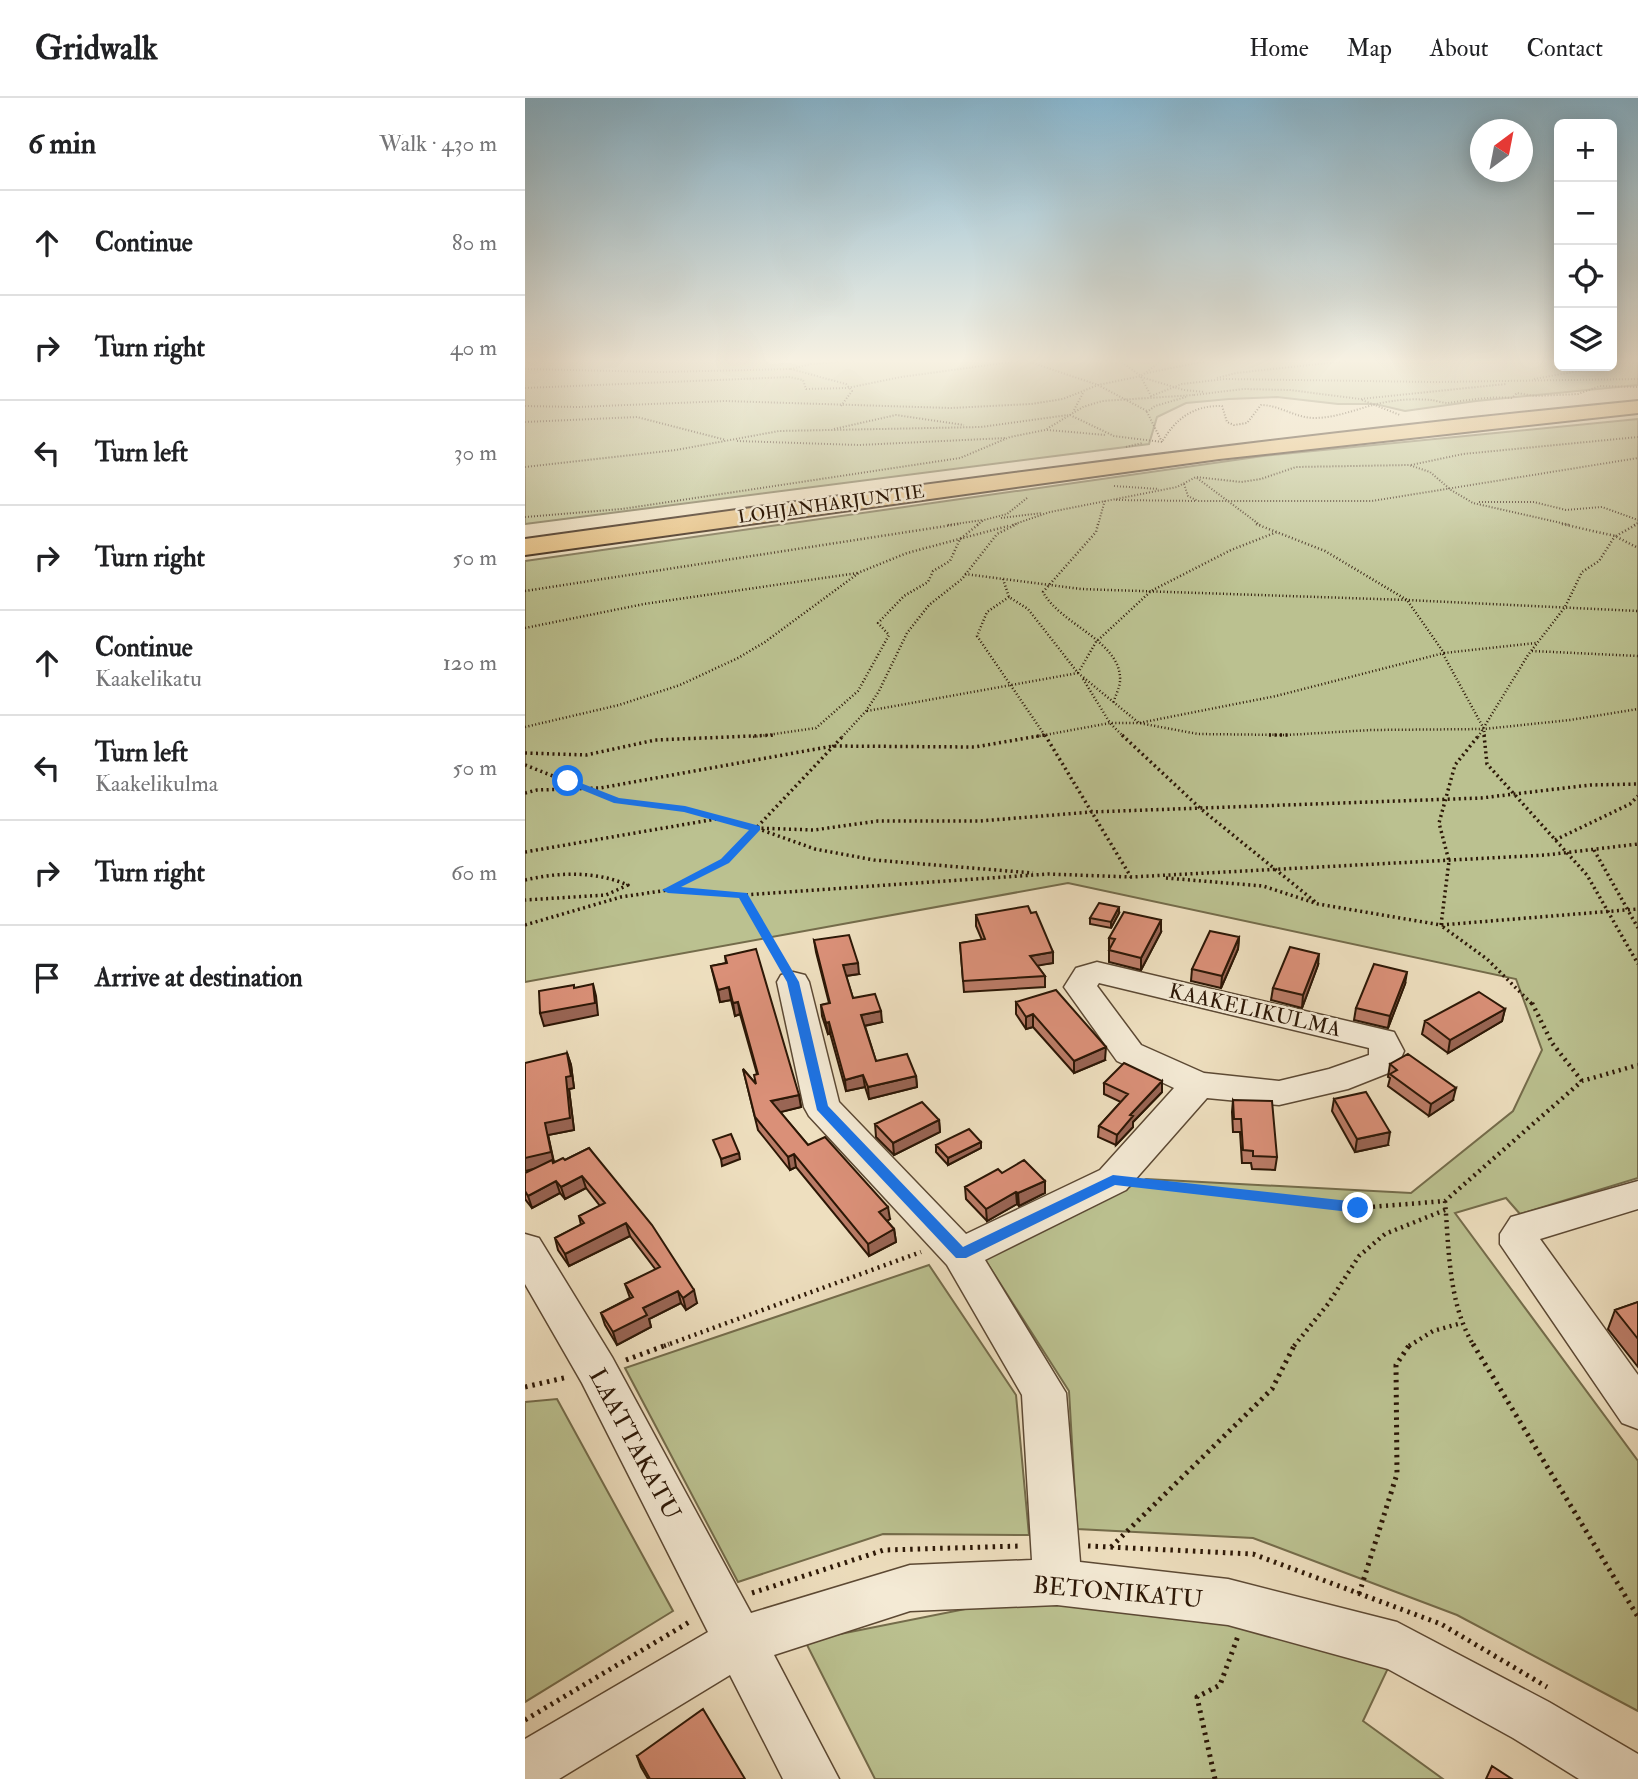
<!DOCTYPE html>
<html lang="en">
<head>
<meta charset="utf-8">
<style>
	body { margin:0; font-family:"IM FELL Double Pica",serif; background:#f2f2f2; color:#202124 }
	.controls { position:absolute; right:21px; top:21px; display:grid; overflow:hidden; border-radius:10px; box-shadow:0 4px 18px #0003 }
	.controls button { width:63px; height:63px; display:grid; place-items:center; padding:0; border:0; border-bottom:2px solid #e0e0e0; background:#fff; color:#202124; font:35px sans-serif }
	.compass { position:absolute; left:945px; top:21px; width:63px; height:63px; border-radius:50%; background:#fff; box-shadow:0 4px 18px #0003; rotate:32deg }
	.stop { position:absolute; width:21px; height:21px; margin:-16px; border:5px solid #1a73e8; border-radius:50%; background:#fff }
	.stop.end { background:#1a73e8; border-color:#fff; box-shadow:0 2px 7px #0008 }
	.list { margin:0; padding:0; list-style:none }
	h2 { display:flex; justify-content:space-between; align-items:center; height:91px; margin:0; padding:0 28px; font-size:30px }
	h2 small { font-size:23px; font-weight:400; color:#757577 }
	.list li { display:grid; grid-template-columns:46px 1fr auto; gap:21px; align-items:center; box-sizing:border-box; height:105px; padding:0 28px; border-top:2px solid #e0e0e0 }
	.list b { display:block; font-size:26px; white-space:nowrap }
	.list p { margin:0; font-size:23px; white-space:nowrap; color:#757577 }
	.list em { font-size:23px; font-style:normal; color:#757577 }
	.icon { flex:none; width:38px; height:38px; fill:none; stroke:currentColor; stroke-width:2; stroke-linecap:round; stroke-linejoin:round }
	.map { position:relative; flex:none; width:1113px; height:1681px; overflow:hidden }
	header { display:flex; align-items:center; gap:42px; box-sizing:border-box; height:98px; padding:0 35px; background:#fff; border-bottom:2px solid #e0e0e0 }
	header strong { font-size:33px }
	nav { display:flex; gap:38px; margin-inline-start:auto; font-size:24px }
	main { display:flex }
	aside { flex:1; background:#fff }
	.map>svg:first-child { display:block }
	.green { fill:#bbc190; stroke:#746c4b; stroke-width:2 }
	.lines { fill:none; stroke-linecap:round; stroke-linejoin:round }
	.minor-casing { stroke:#5c4934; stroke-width:3 }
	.highway-casing { stroke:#2c1706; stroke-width:4 }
	.path-far4 { stroke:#2c1706; stroke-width:2; stroke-dasharray:1 2; stroke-linecap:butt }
	.path-far3 { stroke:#2c1706; stroke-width:2.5; stroke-dasharray:1 2.5; stroke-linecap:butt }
	.path-far2 { stroke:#2c1706; stroke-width:3.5; stroke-dasharray:2 3.5; stroke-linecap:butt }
	.path-far1 { stroke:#2c1706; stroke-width:4.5; stroke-dasharray:2 4.5; stroke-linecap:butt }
	.path { stroke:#2c1706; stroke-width:5; stroke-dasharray:2.5 5; stroke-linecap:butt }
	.minor { fill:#f4ead5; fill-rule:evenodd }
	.highway { fill:#e7c080; fill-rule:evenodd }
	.wall { fill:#bb7c67; stroke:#2c1706; stroke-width:2 }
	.shaded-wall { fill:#996554; stroke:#2c1706; stroke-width:2 }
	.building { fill:#da9078; stroke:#2c1706; stroke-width:2 }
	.route { fill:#1a73e8 }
	.labels { text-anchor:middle; stroke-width:5; stroke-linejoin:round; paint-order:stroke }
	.far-street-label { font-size:18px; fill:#2c1706; stroke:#f4ead5 }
	.street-label { font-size:21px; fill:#2c1706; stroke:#f4ead5 }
	.near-street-label { font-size:24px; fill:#2c1706; stroke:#f4ead5 }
</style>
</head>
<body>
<header>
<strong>Gridwalk</strong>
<nav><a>Home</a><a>Map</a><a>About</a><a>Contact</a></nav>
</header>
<main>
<aside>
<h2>6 min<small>Walk · 430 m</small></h2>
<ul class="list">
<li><svg class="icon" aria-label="ahead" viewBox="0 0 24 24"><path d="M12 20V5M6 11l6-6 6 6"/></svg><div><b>Continue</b></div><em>80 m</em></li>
<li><svg class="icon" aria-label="right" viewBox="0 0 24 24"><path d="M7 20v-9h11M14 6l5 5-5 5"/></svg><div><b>Turn right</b></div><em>40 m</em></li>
<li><svg class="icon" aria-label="left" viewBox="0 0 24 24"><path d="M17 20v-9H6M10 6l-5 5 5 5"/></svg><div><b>Turn left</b></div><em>30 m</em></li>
<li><svg class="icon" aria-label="right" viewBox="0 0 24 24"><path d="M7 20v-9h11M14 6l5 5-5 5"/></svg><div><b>Turn right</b></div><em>50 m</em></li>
<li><svg class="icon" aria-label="ahead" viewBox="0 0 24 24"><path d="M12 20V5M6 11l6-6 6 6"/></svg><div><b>Continue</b><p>Kaakelikatu</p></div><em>120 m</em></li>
<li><svg class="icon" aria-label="left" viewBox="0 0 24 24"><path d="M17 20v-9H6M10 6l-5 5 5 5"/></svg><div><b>Turn left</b><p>Kaakelikulma</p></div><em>50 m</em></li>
<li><svg class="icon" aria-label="right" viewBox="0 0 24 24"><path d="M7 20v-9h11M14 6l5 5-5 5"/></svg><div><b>Turn right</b></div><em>60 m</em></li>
<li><svg class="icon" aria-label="arrive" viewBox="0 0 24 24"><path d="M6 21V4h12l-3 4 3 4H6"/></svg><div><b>Arrive at destination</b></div></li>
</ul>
</aside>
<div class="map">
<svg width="1113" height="1681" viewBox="0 0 1113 1681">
	<rect width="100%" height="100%" fill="#eedfbf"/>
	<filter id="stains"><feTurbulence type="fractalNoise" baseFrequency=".00286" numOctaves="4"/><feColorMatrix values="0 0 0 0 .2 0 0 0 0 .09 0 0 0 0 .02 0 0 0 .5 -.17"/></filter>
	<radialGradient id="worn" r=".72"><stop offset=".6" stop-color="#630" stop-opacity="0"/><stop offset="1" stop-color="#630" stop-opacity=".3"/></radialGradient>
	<path class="green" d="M53,261h981v7h53v-7h26v26l-162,16 -71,10 -30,-7h-37l-61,-7 -48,2 -43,4 -29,14 -8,27 -624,80v-162z
		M1113,321v759l-118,36 -14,-16 -51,15 183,248v250l-181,-96 -204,-77 -176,-9 -8,-138 -87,-136 164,-76 265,14 102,-82 29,-61 -26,-71 -448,-96 -543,99v-421l738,-105z
		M404,1167l87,130 13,140 -146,-1 -145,48 -113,-214z
		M32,1301l116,212 -148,91v-300z
		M501,1499l172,15 192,52 -27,57 80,58h-568l-70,-138z"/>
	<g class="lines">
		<g class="minor-casing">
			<path id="minor" d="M572,864l297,70 10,19 -8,19 -48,19 -69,16 -72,-7 -81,92 -141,70 81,133 14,169 148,17 169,43 152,80 89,52v25h-59l-66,-41 -125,-69 -160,-44 -171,-20 -147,6 -136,44 65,124h-56l-53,-104 -171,104h-34v-40l183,-107 -126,-249 -57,-99v-50l14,4 73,119 139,256 159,-48 122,-5 -10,-165 -75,-130 -138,-149 -5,-9 -27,-125 4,-7 12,-3 12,3 4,7 30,120 127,132 134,-64 74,-82 -57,-27 -53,-74 12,-19zM574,885l270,65v7l-40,14 -50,12 -75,-8 -63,-28 -44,-59z
				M1113,1083v28l-98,30 98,136v54l-16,-6 -122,-179v-10l11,-17z"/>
		</g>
		<g class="highway-casing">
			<path id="highway" d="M1113,303v12l-419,46 -694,96v-16c370,-51 741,-102 1113,-138z"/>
		</g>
		<path class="path-far4" d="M592,261l24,17
			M502,263l71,24 49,26
			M1087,266l9,-5
			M0,271l136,3 130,-3
			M622,275l69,-14
			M616,279l10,19 31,-12 43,-5 209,3 204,-3
			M616,279l43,13 21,2
			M692,280l19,-5 129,-14
			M1009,281l72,-13
			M0,290l264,-11 14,3 3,9 41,-1 54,-11 132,-18
			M669,297l49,-6 47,1 70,9 146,-15
			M837,302l38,15
			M0,308l53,1 147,-6 226,7 80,-4 32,-5 35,-14 43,-9 23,-17
			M316,308l11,-15 -6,-7 -55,-15 20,-5 71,-5
			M549,312l9,-17
			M545,317l44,21 48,6c13,-23 32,-37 60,-36l5,16 7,3 13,-2 14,-18c18,0 35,13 53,13 28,0 52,-14 79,-17 12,-2 27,-2 39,-1 5,1 11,3 16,3 20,-3 43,-7 64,-5l5,-5 18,3 43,-2 22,-8 38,1
			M0,324l112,-5 89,23
			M309,331l62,-14 68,10
			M522,332l59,5
			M212,343l122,4 147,-7
			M637,344l-15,-30 8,-6 31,-9
			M601,349l16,-4
			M886,367l52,-11 175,-17
			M0,369l151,-17 103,-19 202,-4 87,-12
			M672,380l63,47
			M659,386l4,12 10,5h174l266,-43
			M589,388l45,3
			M591,402l80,1
			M954,404h55l32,8 36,-3 36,13
			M0,419l97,-8 338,-51 50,-21 35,-7 38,-23 19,-6 92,-6
			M476,420l41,-5
			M423,427l35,-5
			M452,427l7,-5 23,-6 20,-16
			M487,427l38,-13 127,-25 19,-10 45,5 20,-3 35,-12 113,-2 21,7 21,18 22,13 97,22
			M573,427l7,-25
			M1109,427l4,-2"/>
		<path class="path-far3" d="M573,426l-2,8 -53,60c17,32 75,48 77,85 1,9 -5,19 -7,27
			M731,426l69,27 82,49 231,11
			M1037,426l53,12 23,12
			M1091,438l21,-12
			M440,476l116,15 326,11 37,53 -168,43 -137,27h-29l-76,14
			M478,481l6,18 19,12 50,64 61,50 59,11 89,1 84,-5 113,-1 86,-9 68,-11
			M0,493l434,-67
			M484,499l-22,15 -10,24 69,101
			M0,530l119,-24 214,-31
			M1007,553l106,5
			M919,555l92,-10
			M918,556l41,75 1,8
			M553,575l18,-31 55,-51 80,-41 46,-18
			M558,581l27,44 14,14
			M342,613l211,-38
			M0,629l94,-22 61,-20 58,-27 27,-16 95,-70 47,-19 101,-27
			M228,639l63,-9 42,-37 31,-56 -11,-12 26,-27 24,-14 5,-11 17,-10 10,-22 19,-15
			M317,639l24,-26 13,-20 28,-58 22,-28 33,-26 35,-45 20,-10
			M953,639l50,-82 37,-48 17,-35 17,-11 16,-25"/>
		<path class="path-far2" d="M520,637l86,142
			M597,637l79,74 117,95
			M744,637h21
			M959,637l3,29 100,111 51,89
			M0,655l61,2 69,-15 121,-5
			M0,667l92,36 68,8 71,19 59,21 59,11 159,13
			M0,695l12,-3 63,-2 233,-42 142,1 69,-12
			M231,730l58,2 64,-9h102l111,-9 390,-14 109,-13 48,-1
			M1030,742l75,-36 8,-8
			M1069,752l44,78
			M0,754l191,-33
			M641,780l97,8 55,18 123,21 197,-16
			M0,782c35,-8 70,-9 103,5l-22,10 -81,5
			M144,792l74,5 305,-21 83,3 415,-22 92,-11
			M218,797l41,71
			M0,827l96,-28 47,-7 57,-29 119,-126
			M916,827l8,-64 -10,-38 16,-58 24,-30
			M918,829l44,32 46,46"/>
		<path class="path-far1" d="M1007,905l20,40 30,38
			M622,1086l211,24 87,-7 137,-120 56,-16
			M920,1103c4,47 3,103 29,145
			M139,1248l257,-94
			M769,1248l34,-42 31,-48 26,-22 60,-24
			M884,1248l24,-15 29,-8"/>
		<path class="path" d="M948,1246l165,273
			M101,1262l43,-16
			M0,1289l43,-10
			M563,1448l165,8 188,70 106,63
			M586,1449l161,-158 23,-45
			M227,1495l132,-43 137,-4
			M834,1496l38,-120 -1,-109 14,-21
			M0,1622l166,-99
			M690,1681l-18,-82 23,-12 18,-49"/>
		<use href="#minor" class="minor"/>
		<use href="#highway" class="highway"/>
	</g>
	<path class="wall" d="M506,815l22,39v11l-16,2 8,11v11l-81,5 -4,-49 22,-3 -6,-14v-11z
		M594,815l-8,15 -21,-4v-6z
		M636,834l-20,38 -32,-8v-24z
		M714,839l-1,12 -17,39 -30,-7 1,-12z
		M289,842l45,34 -13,2 7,22 29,24 -17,4 11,35 40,15 1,11 -48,12 -4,-12 -19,4 -16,-58 -2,1 -6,-18 -1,-11 8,-2 -13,-51z
		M200,858l74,139 2,12 -21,5 28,33 82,74 -3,2 7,8 2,13 -27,14 -73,-89 -6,3 -32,-40 -15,-61 12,14 2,-9 -17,-60 -5,2 -4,-16 -11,2 -9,-36 15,-3z
		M793,867l-16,43 -31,-8 2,-12z
		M880,886l-17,44 -34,-8 2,-12z
		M491,904l89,58 -31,13 -41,-46 -7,2 -10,-15z
		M980,911l-3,12 -54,32 -26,-19 3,-13z
		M42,955l4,12 3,23 -5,1 5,41 -26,5 6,27 11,-2 24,-12 108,155 -11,7 -5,-7 -32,16 2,8 -34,18 -12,-20 -4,-12 29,-15 -5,-14 31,-14 -26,-34 -61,30 -11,-16 -3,-12 26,-13 -2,-9 21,-10 -14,-18 -21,11 -5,-6 -28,15 -7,-9v-26l10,-4z
		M865,966l63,36 -24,16 -41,-30 2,-8 -2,-1z
		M637,983v11l-29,30v5l-17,18 -18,-8 1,-11 22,-24 -17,-8v-11z
		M809,1001l54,46 -33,7 -23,-41z
		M708,1002l44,57 -2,13 -23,-1 -1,-6h-9l-2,-31h-7l-1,-20z
		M414,1022l1,12 -46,23 -18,-18 -1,-13z
		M456,1044v6l-33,17 -12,-13v-7z
		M477,1075l43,8v12l-26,13 -2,-2 -30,17 -21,-22 -1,-12z
		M1113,1204v65l-30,-38 7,-19z
		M112,1658l108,23h-97l-7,-12z"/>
	<path class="shaded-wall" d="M594,809v6l-8,15v-6z
		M636,822v12l-20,38v-12z
		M714,839l-1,12 -17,39 1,-12z
		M528,854v11l-23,4v-11z
		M794,856l-1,11 -16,43 1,-13z
		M333,865l1,11 -14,2 -2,-11z
		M882,874l-2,12 -17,44 2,-12z
		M68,886l3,12 2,19 -54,11 -4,-13z
		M204,889l2,13 -11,2 -2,-12z
		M213,904l2,12 -5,2 -2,-13z
		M980,911l-3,12 -54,32 2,-13z
		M356,913l1,11 -19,4 -2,-11z
		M508,916v13l-7,2v-12z
		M304,924l1,11 -2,1 -2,-11z
		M581,949l-1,13 -31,13v-12z
		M42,955l4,12 3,23 -5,1 5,41 -26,5 6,29 -29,7v-13l20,-35 21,-46z
		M338,977l2,12 -19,4 -1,-11z
		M391,978l1,11 -48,12 -1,-12z
		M637,983v11l-29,30v5l-17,18 1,-10 13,-20z
		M931,990l-3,12 -24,16 2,-12z
		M274,997l2,12 -28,7 -2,-13z
		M414,1022l1,12 -46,23 -1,-12z
		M865,1034l-2,13 -33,7 2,-13z
		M456,1044v6l-33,17v-7z
		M214,1055l1,6 -18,7 -1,-7z
		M269,1056l2,13 -6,3 -2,-13z
		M57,1078l4,12 -21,11 -4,-12z
		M31,1083l4,12 -28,15 -4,-12z
		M520,1083v12l-26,13 -1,-13z
		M491,1094l1,12 -30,17 -1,-12z
		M363,1109l2,12 -9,5 -2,-12z
		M101,1125l4,13 -61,30 -4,-12z
		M369,1131l2,13 -27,14 -1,-12z
		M169,1192l3,13 -11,7 -3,-12z
		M153,1193l3,12 -32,16 2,8 -34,18 -4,-13 30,-24z"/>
	<path class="building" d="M574,805l20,4 -8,15 -21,-4z
		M503,808l3,7 5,-1 17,40 -23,4 15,20 -82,5 -3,-38 25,-4 -9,-24z
		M599,814l37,8 -20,38 -32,-8 6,-11 -6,-1z
		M685,833l29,6 -17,39 -30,-7z
		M324,837l9,28 -15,2 10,33 22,-4 6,17 -20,4 15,46 31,-7 9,22 -48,11 -5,-12 -18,5 -16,-58 -3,1 -5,-18 9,-2 -16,-63z
		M765,849l29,7 -16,41 -30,-7z
		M231,851l43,146 -28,6 37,44 17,-8 63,70 -9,5 15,17 -26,15 -74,-90 -6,3 -33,-40 -12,-48 13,15 -2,-9 4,-1 -20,-72 -5,1 -4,-16 -11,3 -7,-24 16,-3 -2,-7z
		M849,866l33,8 -17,44 -34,-8z
		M68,886l2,19 -55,10 -1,-22 35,-6v3z
		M531,892l50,57 -32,14 -41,-47 -7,3 -10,-15z
		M954,894l26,17 -55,31 -25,-19z
		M42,955l4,23 -5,1 4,41 -25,5 6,29 -26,6v-95z
		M883,956l48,34 -25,16 -41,-30 7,-4 -7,-6z
		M599,965l38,18 -32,34 3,1 -16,19 -18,-9 29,-32 -24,-11z
		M841,994l24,40 -33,7 -23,-40z
		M708,1002l39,1 5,56 -24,-1v-5l-10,-1 -2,-31h-7z
		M397,1004l17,18 -46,23 -18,-19z
		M444,1031l12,13 -33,16 -12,-13z
		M206,1036l8,19 -18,6 -8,-19z
		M64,1050l63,77 42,65 -11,8 -5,-7 -35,17 4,7 -34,17 -12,-19 32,-16 -8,-13 35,-17 -34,-44 -61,31 -10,-16 29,-15 -5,-7 26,-13 -23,-27 -21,11 -5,-6 -28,15 -3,-5v-18l27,-13 1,3 10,-5 2,2z
		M499,1062l21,21 -27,12 -2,-1 -30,17 -21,-22 33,-18 4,4z
		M1113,1204v37l-23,-29z
		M178,1611l42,70h-95l-13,-23z
		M967,1668l20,13h-26z"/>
	<linearGradient id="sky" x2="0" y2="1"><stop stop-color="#88b8d2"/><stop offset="0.53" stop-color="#f7f1e2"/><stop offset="1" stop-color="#f7f1e2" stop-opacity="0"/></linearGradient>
	<rect width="1113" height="496" fill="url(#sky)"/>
	<path class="route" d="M43,680l51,20 66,8 75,20v4l-31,33 -48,24 66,6 52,89 29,124 135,141 150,-72 245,27 7,6 -7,5 -243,-28 -149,73h-10l-139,-148 -30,-128 -48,-84 -71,-5 -6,-3 59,-31 28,-29 -65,-18 -70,-9 -49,-20v-4z"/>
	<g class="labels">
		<g class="far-street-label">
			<text transform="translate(306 406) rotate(-8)" y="6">LOHJANHARJUNTIE</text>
		</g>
		<g class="street-label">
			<text transform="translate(730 912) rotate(13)" y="7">KAAKELIKULMA</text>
		</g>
		<g class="near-street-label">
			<text transform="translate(110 1346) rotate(62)" y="8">LAATTAKATU</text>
			<text transform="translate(593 1494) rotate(5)" y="8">BETONIKATU</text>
		</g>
	</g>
	<rect width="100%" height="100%" filter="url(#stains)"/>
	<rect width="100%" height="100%" fill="url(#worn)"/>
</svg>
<div class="controls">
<button>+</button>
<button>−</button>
<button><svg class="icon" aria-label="locate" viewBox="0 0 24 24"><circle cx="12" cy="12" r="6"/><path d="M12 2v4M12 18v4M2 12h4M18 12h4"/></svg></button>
<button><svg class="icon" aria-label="layers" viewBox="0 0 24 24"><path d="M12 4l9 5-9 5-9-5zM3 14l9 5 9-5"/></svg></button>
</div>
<svg class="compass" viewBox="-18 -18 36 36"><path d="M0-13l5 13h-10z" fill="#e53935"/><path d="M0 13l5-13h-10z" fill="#757577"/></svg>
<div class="stop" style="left:43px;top:683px"></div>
<div class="stop end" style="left:833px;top:1110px"></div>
</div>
</main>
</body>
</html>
